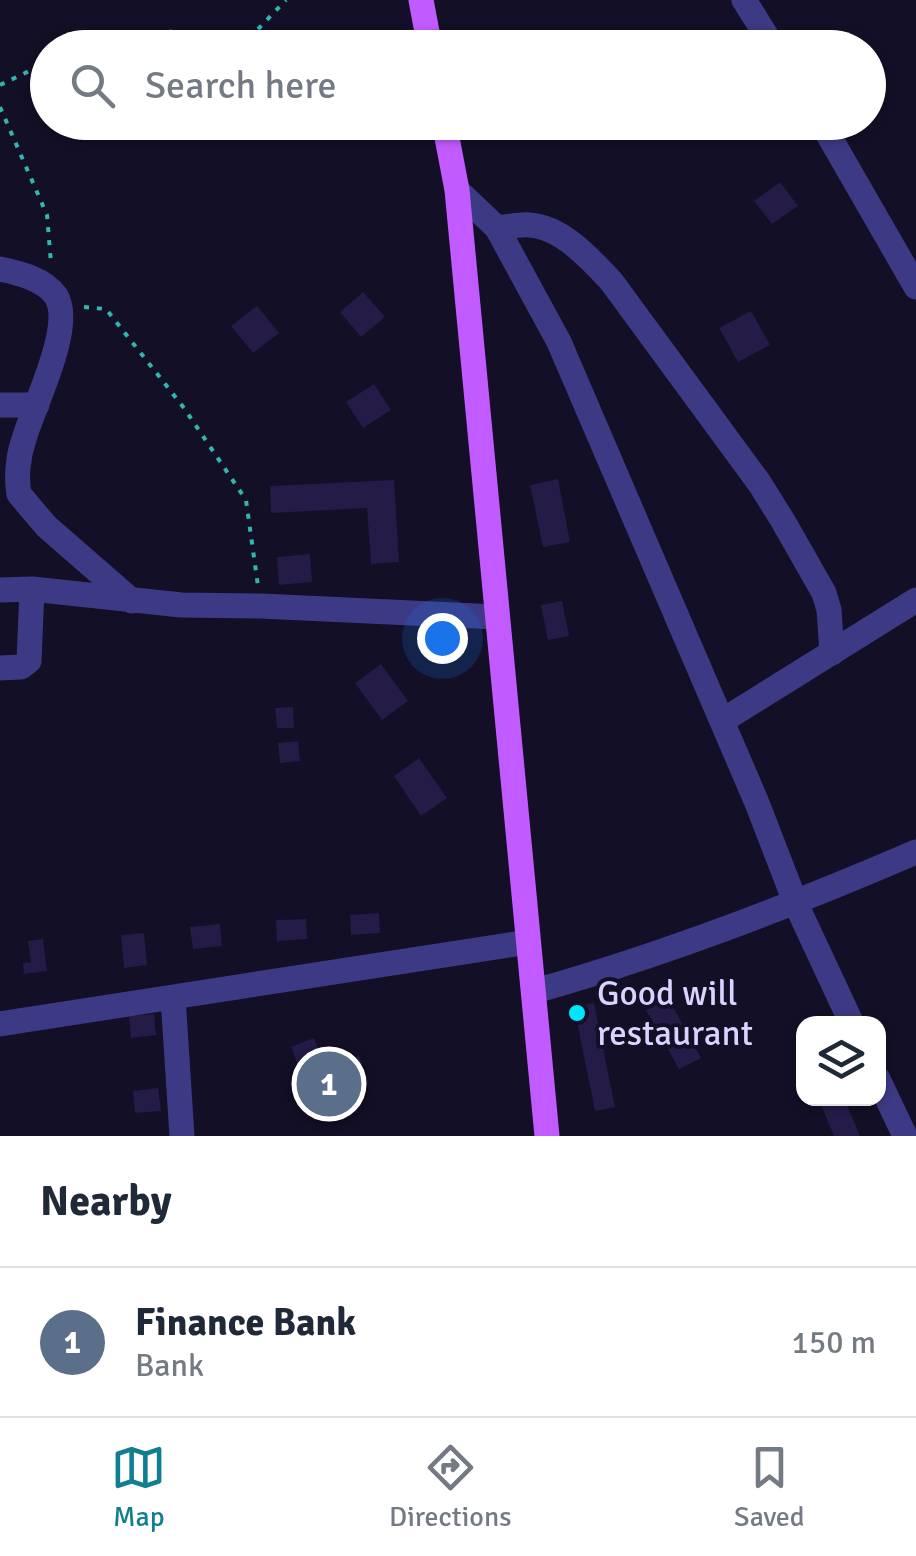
<!DOCTYPE html>
<html lang="en">
<head>
<meta charset="utf-8">
<style>
	body { margin:0; font-family:Signika,sans-serif; background:#f2f2f3; color:#1f2937 }
	.controls { position:absolute; right:30px; bottom:30px; display:grid; overflow:hidden; border-radius:20px; box-shadow:0 2px 8px #0004 }
	.controls button { width:90px; height:90px; display:grid; place-items:center; padding:0; border:0; border-bottom:2px solid #e0e1e3; background:#fff; color:#1f2937; font:50px sans-serif }
	.you { position:absolute; left:442px; top:638px; width:35px; height:35px; margin:-25px; border:8px solid #fff; border-radius:50%; background:#1a73e8; box-shadow:0 0 0 15px #1a73e833 }
	.badge { display:grid; place-items:center; width:65px; height:65px; border-radius:50%; background:#117e91; color:#fff; font-size:32px; font-weight:700 }
	.pin { position:absolute; translate:-50% -50%; border:5px solid #fff; box-shadow:0 2px 10px #0006 }
	.list { margin:0; padding:0; list-style:none }
	h2 { display:flex; justify-content:space-between; align-items:center; height:130px; margin:0; padding:0 40px; font-size:42px }
	h2 small { font-size:32px; font-weight:400; color:#747a83 }
	.list li { display:grid; grid-template-columns:65px 1fr auto; gap:30px; align-items:center; box-sizing:border-box; height:150px; padding:0 40px; border-top:2px solid #e0e1e3 }
	.list b { display:block; font-size:38px; white-space:nowrap }
	.list p { margin:0; font-size:32px; white-space:nowrap; color:#747a83 }
	.list em { font-size:32px; font-style:normal; color:#747a83 }
	.icon { flex:none; width:55px; height:55px; fill:none; stroke:currentColor; stroke-width:2; stroke-linecap:round; stroke-linejoin:round }
	.map { position:relative; flex:none; width:916px; height:1136px; overflow:hidden }
	.search { position:absolute; background:#fff; box-shadow:0 2px 8px #0004; left:30px; right:30px; top:30px; height:110px; display:flex; align-items:center; gap:25px; box-sizing:border-box; padding:0 35px; border-radius:55px; color:#747a83; font-size:38px }
	.sheet { height:280px; background:#fff }
	nav { display:flex; justify-content:space-around; align-items:center; box-sizing:border-box; height:140px; border-top:2px solid #e0e1e3; background:#fff; font-size:28px; color:#747a83 }
	nav a { display:grid; justify-items:center; gap:5px }
	nav .on { color:#117e91 }
	.map>svg:first-child { display:block }
	.building { fill:#241b47 }
	.lines { fill:none; stroke-linecap:round; stroke-linejoin:round }
	.path { stroke:#2fb8b0; stroke-width:4; stroke-dasharray:5 8; stroke-linecap:butt }
	.minor { stroke:#3d3a85; stroke-width:25 }
	.major { stroke:#c25bff; stroke-width:25 }
	.poi-dot { fill:#00e5ff; stroke:#130f26; stroke-width:4 }
	.labels { text-anchor:middle; stroke-width:8; stroke-linejoin:round; paint-order:stroke }
	.poi-label { font-size:35px; fill:#d9d4ff; stroke:#130f26; text-anchor:start }
</style>
</head>
<body>
<div class="map">
<svg width="916" height="1136" viewBox="0 0 916 1136">
	<rect width="100%" height="100%" fill="#130f26"/>
	<path class="building" d="M780,182l18,24 -26,18 -18,-23z
		M363,292l22,25 -24,20 -21,-25z
		M257,306l22,27 -26,20 -22,-27z
		M751,311l19,34 -32,17 -19,-34z
		M374,384l17,26 -28,18 -17,-26z
		M558,479l12,63 -27,5 -13,-62z
		M394,480l5,82 -28,2 -4,-56 -96,5 -1,-27z
		M310,554l2,28 -33,3 -2,-28z
		M562,601l7,35 -21,4 -7,-35z
		M381,664l27,37 -26,19 -27,-37z
		M293,707l1,21h-17l-2,-20z
		M298,741l2,20 -20,2 -2,-20z
		M419,758l28,40 -26,18 -27,-40z
		M379,913l1,20 -29,2 -1,-20z
		M306,919l1,20 -30,2 -1,-21z
		M220,924l2,22 -29,3 -3,-22z
		M144,933l3,32 -23,3 -3,-33z
		M43,939l4,32 -23,3 -1,-11 8,-1 -3,-21z
		M668,998l33,60 -22,11 -33,-59z
		M594,1003l21,104 -20,4 -21,-104z
		M154,1014l2,21 -25,3 -2,-22z
		M314,1038l12,31 33,-13 10,27 -56,21 -22,-57z
		M158,1088l3,23 -26,2 -2,-22z
		M818,1098h26l16,38h-26z"/>
	<g class="lines">
		<path class="path" d="M78,48l12,-6 86,-11 40,17
			M240,48l46,-48
			M0,85l48,-23
			M0,107l47,108 4,48
			M84,307l22,2 78,99 62,92 12,86"/>
		<path class="minor" d="M744,0l30,48
			M821,122l95,165
			M457,190l40,38 62,114 198,461 39,101 56,120
			M497,228c10,-1 23,-4 33,-3 32,2 61,35 81,56l149,203 23,37 41,72 5,17 3,43
			M0,269c19,4 44,10 56,27 19,30 -23,111 -32,143 -6,17 -8,38 -5,55l27,32 86,75
			M0,405h37
			M0,590l32,-1
			M0,668l21,-1 8,-6 3,-72 149,16 80,1 236,11
			M722,721l194,-121
			M535,991c131,-37 256,-85 381,-139
			M0,1024l173,-27
			M878,1079l27,57
			M182,1136l-9,-139 355,-55"/>
		<path class="major" d="M421,0l9,48
			M444,122l13,68 90,946"/>
	</g>
	<circle class="poi-dot" cx="577" cy="1013" r="10"/>
	<g class="labels">
		<g class="poi-label">
			<text x="597" y="1005">Good will<tspan x="597" dy="40">restaurant</tspan></text>
		</g>
	</g>
</svg>
<div class="controls">
<button><svg class="icon" aria-label="layers" viewBox="0 0 24 24"><path d="M12 4l9 5-9 5-9-5zM3 14l9 5 9-5"/></svg></button>
</div>
<div class="you"></div>
<div class="pin badge" style="left:329px;top:1084px;background:#5c6f8a">1</div>
<div class="search"><svg class="icon" aria-label="search" viewBox="0 0 24 24"><circle cx="10" cy="10" r="6"/><path d="M15 15l6 6"/></svg>Search here</div>
</div>
<section class="sheet">
<h2>Nearby<small></small></h2>
<ul class="list">
<li><span class="badge" style="background:#5c6f8a">1</span><div><b>Finance Bank</b><p>Bank</p></div><em>150 m</em></li>
</ul>
</section>
<nav>
<a class="on"><svg class="icon" aria-label="map" viewBox="0 0 24 24"><path d="M3 6l6-2 6 2 6-2v14l-6 2-6-2-6 2zM9 4v14M15 6v14"/></svg>Map</a>
<a><svg class="icon" aria-label="directions" viewBox="0 0 24 24"><path d="M12 3l9 9-9 9-9-9zM9 14v-3h6M13 9l2 2-2 2"/></svg>Directions</a>
<a><svg class="icon" aria-label="saved" viewBox="0 0 24 24"><path d="M7 4h10v16l-5-4-5 4z"/></svg>Saved</a>
</nav>
</body>
</html>
